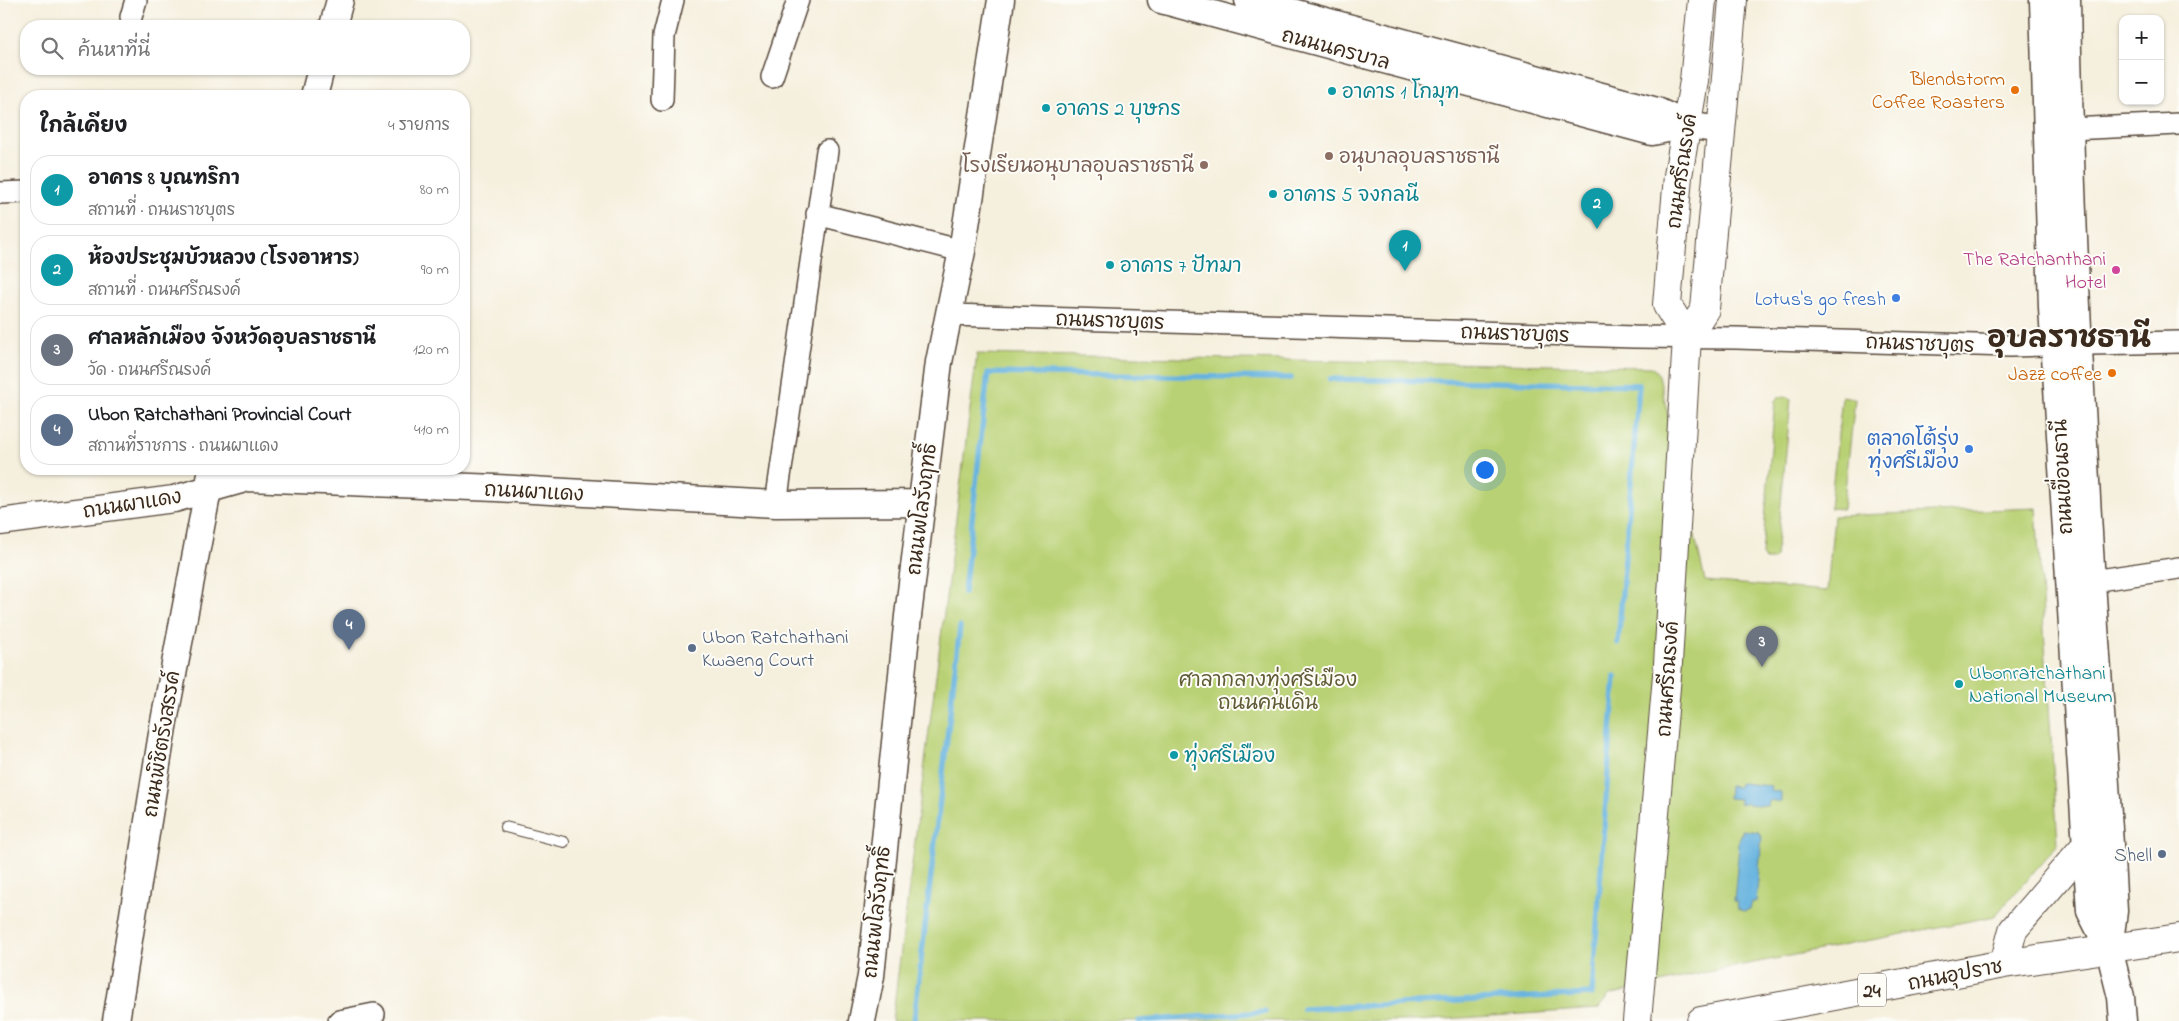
<!DOCTYPE html>
<html lang="th">
<head>
<meta charset="utf-8">
<style>
	body { margin:0; font-family:"Indie Flower","Playpen Sans Thai",sans-serif; background:#f6f6f6; color:#202124 }
	.controls { position:absolute; right:15px; top:15px; display:grid; overflow:hidden; border-radius:10px; box-shadow:0 1px 4px #0004 }
	.controls button { width:45px; height:45px; display:grid; place-items:center; padding:0; border:0; border-bottom:1px solid #e0e0e0; background:#fff; color:#202124; font:25px sans-serif }
	.you { position:absolute; left:1484px; top:469px; width:18px; height:18px; margin:-12px; border:4px solid #fff; border-radius:50%; background:#1a73e8; box-shadow:0 0 0 8px #1a73e833 }
	.badge { display:grid; place-items:center; width:32px; height:32px; border-radius:50%; background:#0b8043; color:#fff; font-size:16px; font-weight:700 }
	.pin { position:absolute; translate:-50% -41px; filter:drop-shadow(0 1px 2px #0008) }
	.pin::after { content:''; position:absolute; top:26px; width:18px; height:15px; background:inherit; clip-path:polygon(0 0,100% 0,50% 100%) }
	.list { margin:0; padding:0; list-style:none }
	h2 { display:flex; justify-content:space-between; align-items:center; height:65px; margin:0; padding:0 20px; font-size:21px }
	h2 small { font-size:16px; font-weight:400; color:#757577 }
	.list li { display:grid; grid-template-columns:32px 1fr auto; gap:15px; align-items:center; box-sizing:border-box; height:70px; margin:0 10px 10px; padding:0 10px; border:1px solid #e0e0e0; border-radius:20px }
	.list b { display:block; font-size:19px; white-space:nowrap }
	.list p { margin:0; font-size:16px; white-space:nowrap; color:#757577 }
	.list em { font-size:16px; font-style:normal; color:#757577 }
	.icon { flex:none; width:28px; height:28px; fill:none; stroke:currentColor; stroke-width:2; stroke-linecap:round; stroke-linejoin:round }
	.map { position:relative; flex:none; width:2179px; height:1021px; overflow:hidden }
	.search { position:absolute; background:#fff; box-shadow:0 1px 4px #0004; left:20px; top:20px; width:450px; height:55px; display:flex; align-items:center; gap:12px; box-sizing:border-box; padding:0 18px; border-radius:20px; color:#757577; font-size:19px }
	.panel { position:absolute; background:#fff; box-shadow:0 1px 4px #0004; left:20px; top:90px; width:450px; height:385px; border-radius:20px }
	.map>svg:first-child { display:block }
	.green { fill:#b9d175; stroke:#7a7e4a }
	.water { fill:#66b3df; stroke:#506e7e }
	.lines { fill:none; stroke-linecap:round; stroke-linejoin:round }
	.stream { stroke:#66b3df; stroke-width:5.5 }
	.service-casing { stroke:#57483b; stroke-width:12 }
	.minor-casing { stroke:#57483b; stroke-width:24 }
	.tertiary-casing { stroke:#57483b; stroke-width:29 }
	.secondary-casing { stroke:#57483b; stroke-width:30 }
	.primary-casing { stroke:#57483b; stroke-width:30 }
	.service { stroke:#fff; stroke-width:10 }
	.minor { stroke:#fff; stroke-width:21 }
	.tertiary { stroke:#fff; stroke-width:26 }
	.secondary { stroke:#fff; stroke-width:28 }
	.primary { stroke:#fff; stroke-width:28 }
	.food-dot { fill:#e8710a; stroke:#fdfcf7; stroke-width:2 }
	.culture-dot { fill:#0f9aa8; stroke:#fdfcf7; stroke-width:2 }
	.education-dot { fill:#8d6e63; stroke:#fdfcf7; stroke-width:2 }
	.hotel-dot { fill:#d1479c; stroke:#fdfcf7; stroke-width:2 }
	.shop-dot { fill:#3f7fe0; stroke:#fdfcf7; stroke-width:2 }
	.service-dot { fill:#5c6f8a; stroke:#fdfcf7; stroke-width:2 }
	.labels { text-anchor:middle; stroke-width:4; stroke-linejoin:round; paint-order:stroke }
	.shield { fill:#fdfcf7; stroke:#75695f; stroke-width:1 }
	.shield-label { font-size:19px; font-weight:bold; fill:#3b2a1e }
	.street-label { font-size:20px; fill:#3b2a1e; stroke:#fdfcf7 }
	.food-label { font-size:20px; fill:#c56008; stroke:#fdfcf7; text-anchor:end }
	.culture-label { font-size:20px; fill:#0d838f; stroke:#fdfcf7; text-anchor:start }
	.education-label { font-size:20px; fill:#785e54; stroke:#fdfcf7; text-anchor:start }
	.hotel-label { font-size:20px; fill:#b23c85; stroke:#fdfcf7; text-anchor:end }
	.shop-label { font-size:20px; fill:#366cbe; stroke:#fdfcf7; text-anchor:end }
	.service-label { font-size:20px; fill:#4e5e75; stroke:#fdfcf7; text-anchor:start }
	.park-label { font-size:20px; fill:#615c38; stroke:#fdfcf7 }
	.town-label { font-size:30px; font-weight:bold; fill:#3b2a1e; stroke:#fdfcf7 }
</style>
</head>
<body>
<div class="map">
<svg width="2179" height="1021" viewBox="0 0 2179 1021">
	<rect width="100%" height="100%" fill="#fdfcf7"/>
	<filter id="ink" filterUnits="userSpaceOnUse"><feTurbulence type="fractalNoise" baseFrequency=".02" numOctaves="2"/><feDisplacementMap in="SourceGraphic" scale="10" xChannelSelector="R" yChannelSelector="G"/><feConvolveMatrix kernelMatrix="1 2 1 2 8 2 1 2 1" color-interpolation-filters="sRGB"/></filter>
	<filter id="wash" filterUnits="userSpaceOnUse"><feTurbulence type="fractalNoise" baseFrequency=".0096" numOctaves="4" result="noise"/><feDisplacementMap in="SourceGraphic" scale="20" xChannelSelector="R" yChannelSelector="G"/><feGaussianBlur stdDeviation="1.12" result="paint"/><feColorMatrix in="noise" values="0 0 0 0 0 0 0 0 0 0 0 0 0 0 0 0 0 1.4 0 .05"/><feComposite in="paint" operator="in"/></filter>
	<g filter="url(#wash)">
		<rect width="100%" height="100%" fill="#f5efdd"/>
		<path class="green" d="M977,354l675,13 7,8 46,206 122,10 7,-75 202,-8 22,336 -63,72 -288,56 -98,23 -11,14 -183,12h-523z
			M1778,397h9l4,2 -15,158 -3,3h-8l-3,-5 13,-154z
			M1842,397l13,2 -12,110 -13,-1z"/>
		<path class="water" d="M1740,783l31,3v5l10,1v10l-12,-2 -1,6 -29,-3v-4l-11,-1 1,-12 10,1z
			M1742,830l17,2v4h3l-6,66h-4l-2,7 -7,2 -5,-3 -1,-6 -3,-1 6,-67h2z"/>
		<g class="lines">
			<path class="stream" d="M1330,379l309,6 -21,258
				M964,593l24,-220 303,5
				M1303,1009l289,-15 23,-318
				M914,1021l46,-394
				M1139,1021l126,-9"/>
		</g>
	</g>
	<g filter="url(#ink)">
		<g class="lines">
			<g class="service-casing">
				<path id="service" d="M505,827l59,15"/>
			</g>
			<g class="minor-casing">
				<path id="minor" d="M131,17l5,-17
					M772,77l26,-77
					M662,100l2,-64 9,-36
					M2069,129l110,-5
					M0,193l26,-1
					M817,214l145,37
					M951,315l683,22 102,1 274,8 169,-4
					M776,504l51,-353
					M2092,581l87,-13
					M339,1021l35,-7"/>
			</g>
			<g class="tertiary-casing">
				<path id="tertiary" d="M1161,0l491,132 35,-7
					M1248,0l409,111 30,14 34,5
					M2043,0l9,308 38,603 19,38 12,48 2,24
					M2067,0c3,194 13,388 25,582 7,109 16,219 22,329l-5,38
					M333,26l7,-26
					M314,96l7,-27
					M0,522l174,-23 74,-21 248,10 280,16 146,-1
					M116,1021l47,-294 49,-258
					M862,1021l9,-45 37,-360 31,-254 23,-111 39,-251"/>
			</g>
			<g class="secondary-casing">
				<path id="secondary" d="M1687,337l-20,-32 11,-129 16,-95 8,-81
					M1637,1021l31,-357 19,-327 18,-28 28,-309"/>
			</g>
			<g class="primary-casing">
				<path id="primary" d="M2004,964l9,-34 72,-84
					M1701,1021l303,-57 175,-26"/>
			</g>
			<use href="#service" class="service"/>
			<use href="#minor" class="minor"/>
			<use href="#tertiary" class="tertiary"/>
			<use href="#secondary" class="secondary"/>
			<use href="#primary" class="primary"/>
		</g>
	</g>
	<g class="food-dot">
		<circle cx="2015" cy="90" r="5"/>
		<circle cx="2112" cy="373" r="5"/>
	</g>
	<g class="culture-dot">
		<circle cx="1332" cy="91" r="5"/>
		<circle cx="1046" cy="108" r="5"/>
		<circle cx="1273" cy="194" r="5"/>
		<circle cx="1110" cy="265" r="5"/>
		<circle cx="1959" cy="684" r="5"/>
		<circle cx="1174" cy="755" r="5"/>
	</g>
	<g class="education-dot">
		<circle cx="1329" cy="156" r="5"/>
		<circle cx="1204" cy="165" r="5"/>
	</g>
	<circle class="hotel-dot" cx="2116" cy="270" r="5"/>
	<g class="shop-dot">
		<circle cx="1896" cy="298" r="5"/>
		<circle cx="1969" cy="449" r="5"/>
	</g>
	<g class="service-dot">
		<circle cx="692" cy="648" r="5"/>
		<circle cx="2162" cy="854" r="5"/>
	</g>
	<g class="labels">
		<rect class="shield" x="1858" y="973.5" width="28" height="33" rx="4"/>
		<g class="shield-label">
			<text x="1872" y="997">24</text>
		</g>
		<g class="street-label">
			<text transform="translate(1336 48) rotate(15)" y="7">ถนนนครบาล</text>
			<text transform="translate(1681 171) rotate(-82)" y="7">ถนนศรีณรงค์</text>
			<text transform="translate(1110 320) rotate(2)" y="7">ถนนราชบุตร</text>
			<text transform="translate(1515 333) rotate(2)" y="7">ถนนราชบุตร</text>
			<text transform="translate(1920 343) rotate(2)" y="7">ถนนราชบุตร</text>
			<text transform="translate(2062 477) rotate(-93)" y="7">ถนนเขื่อนธานี</text>
			<text transform="translate(534 491) rotate(3)" y="7">ถนนผาแดง</text>
			<text transform="translate(132 503) rotate(-9)" y="7">ถนนผาแดง</text>
			<text transform="translate(921 509) rotate(-83)" y="7">ถนนพโลรังฤทธิ์</text>
			<text transform="translate(1667 679) rotate(-86)" y="7">ถนนศรีณรงค์</text>
			<text transform="translate(161 744) rotate(-81)" y="7">ถนนพิชิตรังสรรค์</text>
			<text transform="translate(876 912) rotate(-84)" y="7">ถนนพโลรังฤทธิ์</text>
			<text transform="translate(1955 974) rotate(-11)" y="7">ถนนอุปราช</text>
		</g>
		<g class="food-label">
			<text x="2005" y="85">Blendstorm<tspan x="2005" dy="23">Coffee Roasters</tspan></text>
			<text x="2102" y="380">Jazz coffee</text>
		</g>
		<g class="culture-label">
			<text x="1342" y="98">อาคาร 1 โกมุท</text>
			<text x="1056" y="115">อาคาร 2 บุษกร</text>
			<text x="1283" y="201">อาคาร 5 จงกลนี</text>
			<text x="1120" y="272">อาคาร 7 ปัทมา</text>
			<text x="1969" y="679">Ubonratchathani<tspan x="1969" dy="23">National Museum</tspan></text>
			<text x="1184" y="762">ทุ่งศรีเมือง</text>
		</g>
		<g class="education-label">
			<text x="1339" y="163">อนุบาลอุบลราชธานี</text>
			<text x="1194" y="172" text-anchor="end">โรงเรียนอนุบาลอุบลราชธานี</text>
		</g>
		<g class="hotel-label">
			<text x="2106" y="265">The Ratchanthani<tspan x="2106" dy="23">Hotel</tspan></text>
		</g>
		<g class="shop-label">
			<text x="1886" y="305">Lotus's go fresh</text>
			<text x="1959" y="445">ตลาดโต้รุ่ง<tspan x="1959" dy="23">ทุ่งศรีเมือง</tspan></text>
		</g>
		<g class="service-label">
			<text x="702" y="643">Ubon Ratchathani<tspan x="702" dy="23">Kwaeng Court</tspan></text>
			<text x="2152" y="861" text-anchor="end">Shell</text>
		</g>
		<g class="park-label">
			<text x="1268" y="686">ศาลากลางทุ่งศรีเมือง<tspan x="1268" dy="23">ถนนคนเดิน</tspan></text>
		</g>
		<g class="town-label">
			<text x="2069" y="347">อุบลราชธานี</text>
		</g>
	</g>
</svg>
<div class="controls">
<button>+</button>
<button>−</button>
</div>
<div class="you"></div>
<div class="pin badge" style="left:1405px;top:271px;background:#0f9aa8">1</div>
<div class="pin badge" style="left:1597px;top:229px;background:#0f9aa8">2</div>
<div class="pin badge" style="left:1762px;top:667px;background:#6b7280">3</div>
<div class="pin badge" style="left:349px;top:650px;background:#5c6f8a">4</div>
<div class="search"><svg class="icon" aria-label="search" viewBox="0 0 24 24"><circle cx="10" cy="10" r="6"/><path d="M15 15l6 6"/></svg>ค้นหาที่นี่</div>
<section class="panel">
<h2>ใกล้เคียง<small>4 รายการ</small></h2>
<ul class="list">
<li><span class="badge" style="background:#0f9aa8">1</span><div><b>อาคาร 8 บุณฑริกา</b><p>สถานที่ · ถนนราชบุตร</p></div><em>80 m</em></li>
<li><span class="badge" style="background:#0f9aa8">2</span><div><b>ห้องประชุมบัวหลวง (โรงอาหาร)</b><p>สถานที่ · ถนนศรีณรงค์</p></div><em>90 m</em></li>
<li><span class="badge" style="background:#6b7280">3</span><div><b>ศาลหลักเมือง จังหวัดอุบลราชธานี</b><p>วัด · ถนนศรีณรงค์</p></div><em>120 m</em></li>
<li><span class="badge" style="background:#5c6f8a">4</span><div><b>Ubon Ratchathani Provincial Court</b><p>สถานที่ราชการ · ถนนผาแดง</p></div><em>410 m</em></li>
</ul>
</section>
</div>
</body>
</html>
